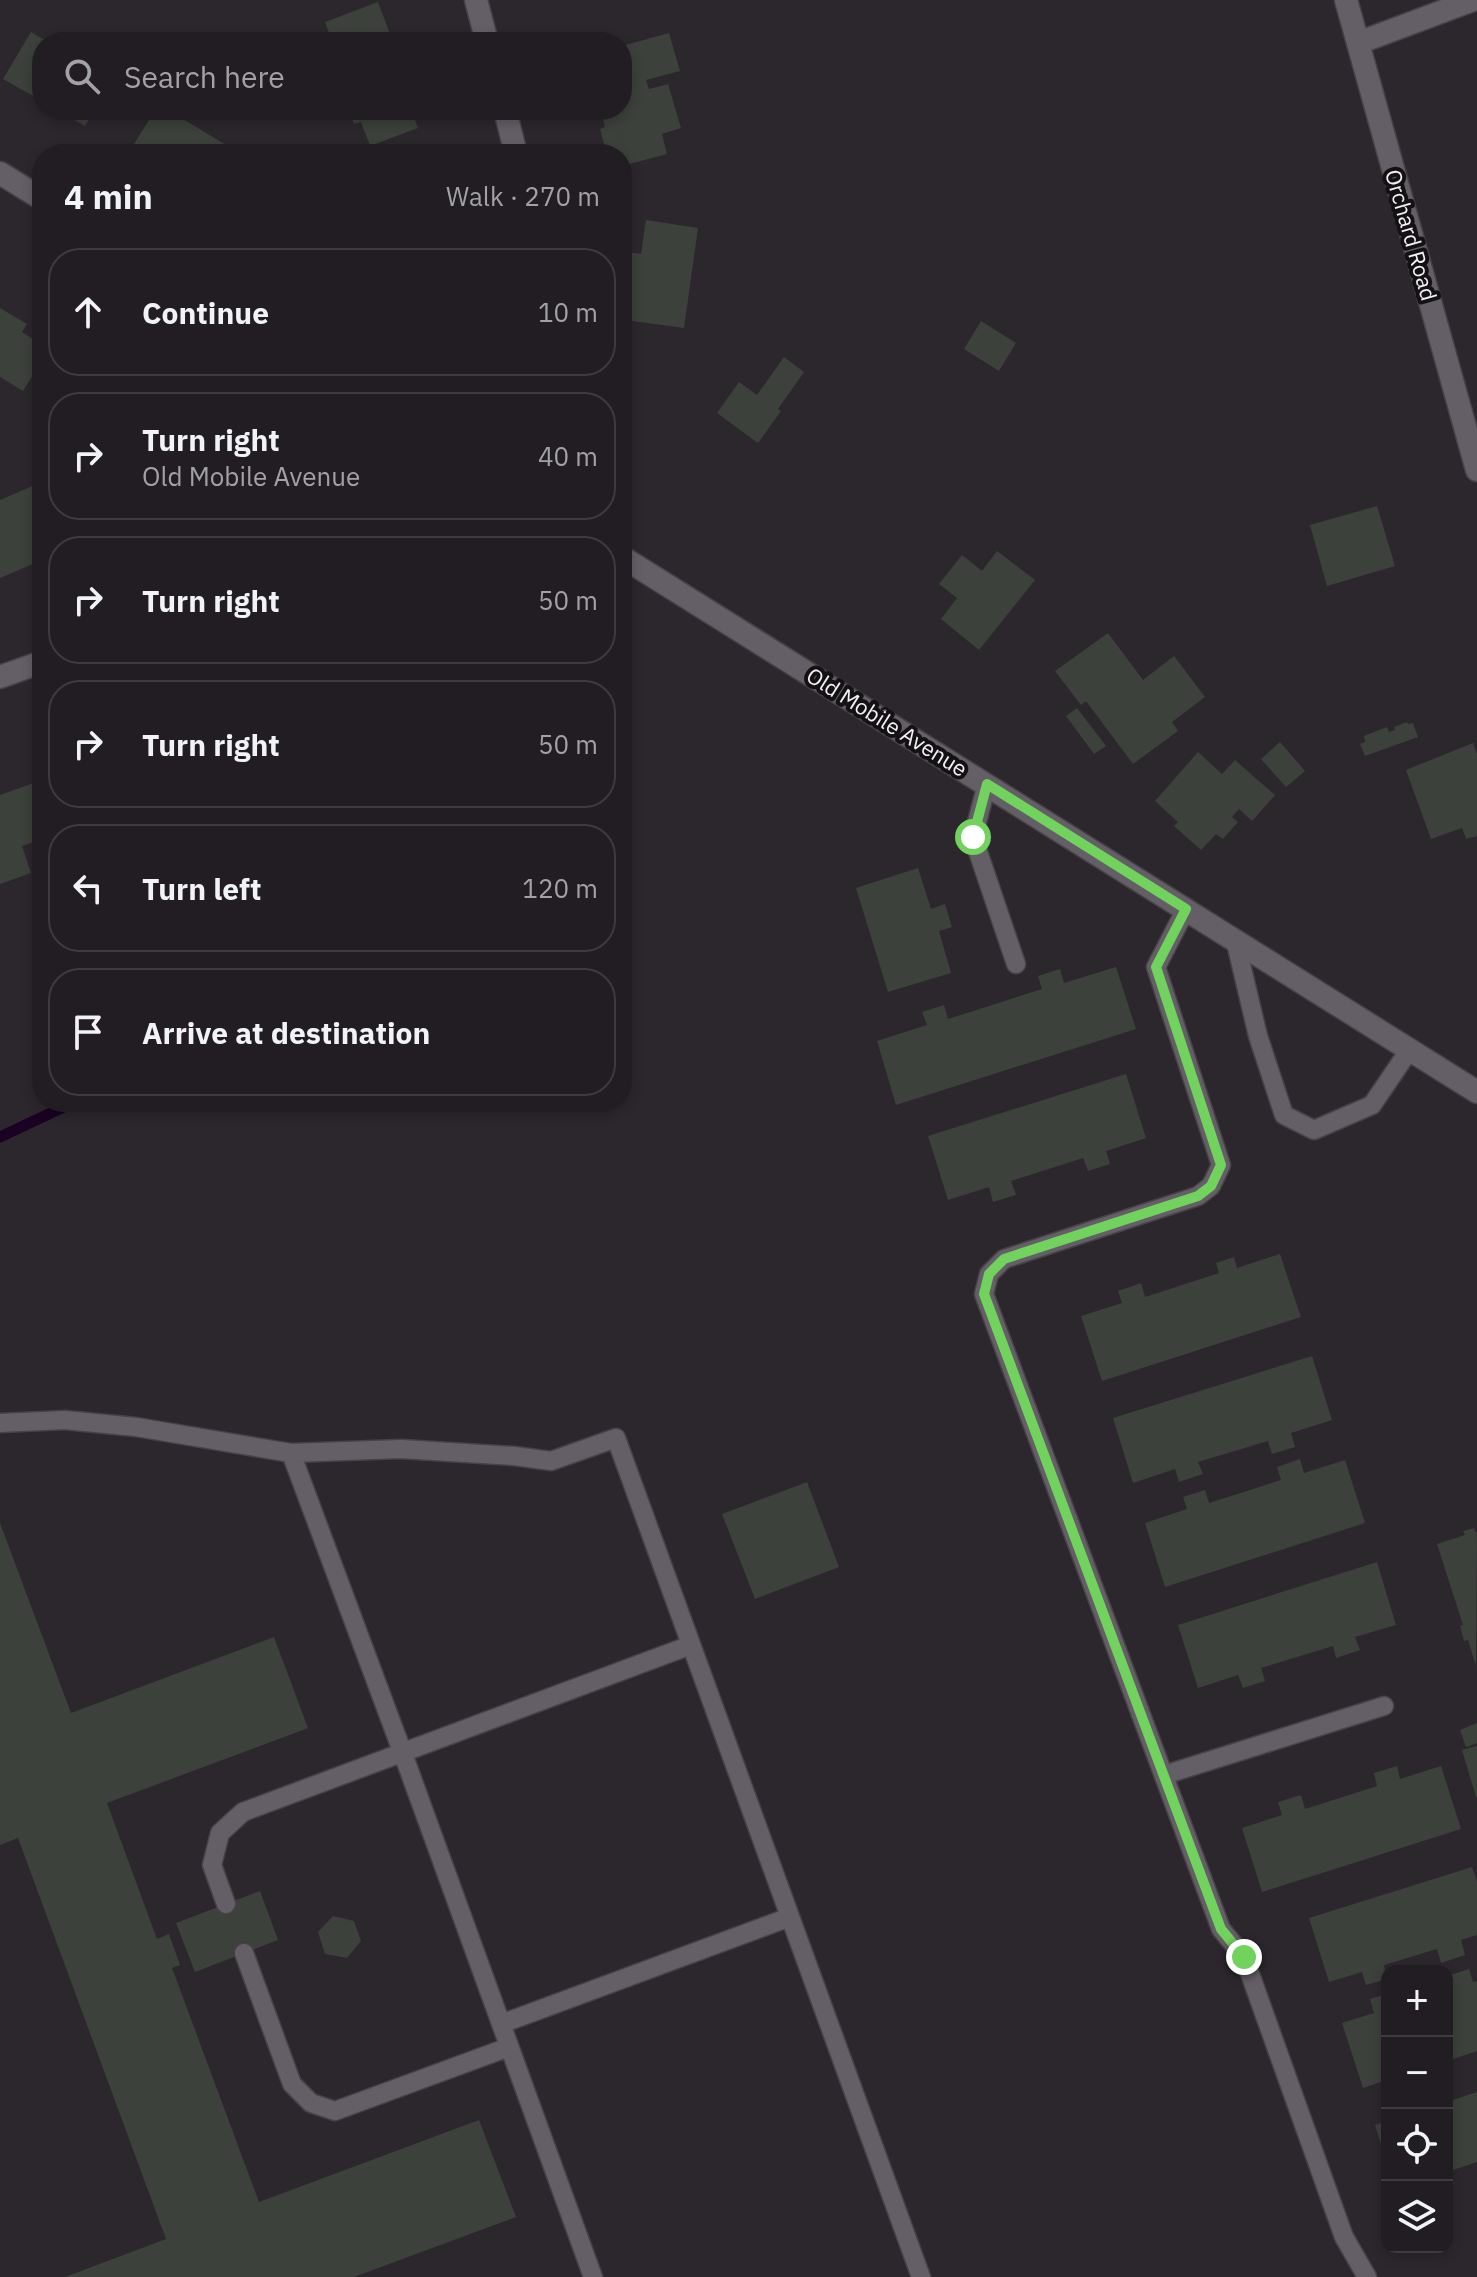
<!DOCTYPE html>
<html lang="en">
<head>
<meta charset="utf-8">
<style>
	body { margin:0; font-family:"IBM Plex Sans",sans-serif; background:#2d2a2f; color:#f1f3f6 }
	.controls { position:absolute; right:24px; bottom:24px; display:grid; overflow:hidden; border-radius:16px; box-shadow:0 4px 12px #0003 }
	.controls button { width:72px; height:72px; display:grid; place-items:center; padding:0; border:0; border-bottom:2px solid #3e3b40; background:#211d22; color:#f1f3f6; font:40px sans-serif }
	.stop { position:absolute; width:24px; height:24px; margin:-18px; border:6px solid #71d25e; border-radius:50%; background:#fff }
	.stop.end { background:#71d25e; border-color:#fff; box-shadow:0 2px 8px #0008 }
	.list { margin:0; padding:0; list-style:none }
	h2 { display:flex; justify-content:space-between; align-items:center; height:104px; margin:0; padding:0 32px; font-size:34px }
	h2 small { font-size:26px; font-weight:400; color:#a2a2a5 }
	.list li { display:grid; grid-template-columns:52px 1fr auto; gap:24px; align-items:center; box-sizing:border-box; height:128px; margin:0 16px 16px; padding:0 16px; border:2px solid #3e3b40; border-radius:32px }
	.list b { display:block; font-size:30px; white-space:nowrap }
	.list p { margin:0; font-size:26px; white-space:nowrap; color:#a2a2a5 }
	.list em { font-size:26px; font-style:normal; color:#a2a2a5 }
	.icon { flex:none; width:44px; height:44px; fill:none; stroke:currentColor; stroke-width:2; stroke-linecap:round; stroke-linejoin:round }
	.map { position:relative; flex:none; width:1477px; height:2277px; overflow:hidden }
	.search { position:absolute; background:#211d22; box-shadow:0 4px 12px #0003; left:32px; top:32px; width:600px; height:88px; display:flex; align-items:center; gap:20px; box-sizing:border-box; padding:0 28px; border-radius:32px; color:#a2a2a5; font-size:30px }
	.panel { position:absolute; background:#211d22; box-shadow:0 4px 12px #0003; left:32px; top:144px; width:600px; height:968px; border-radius:32px }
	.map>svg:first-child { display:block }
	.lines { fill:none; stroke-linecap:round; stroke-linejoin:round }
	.stream { stroke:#1b0124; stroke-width:11 }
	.building { fill:#3c413b }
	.service-casing { stroke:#464246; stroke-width:21 }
	.minor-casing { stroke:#464246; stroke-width:25 }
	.tertiary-casing { stroke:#464246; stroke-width:25 }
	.secondary-casing { stroke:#464246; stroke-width:25 }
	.service { stroke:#645f66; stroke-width:18 }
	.minor { stroke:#645f66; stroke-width:22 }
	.tertiary { stroke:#645f66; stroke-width:22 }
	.secondary { stroke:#645f66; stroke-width:22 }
	.route { stroke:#71d25e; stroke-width:10 }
	.labels { text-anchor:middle; stroke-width:8; stroke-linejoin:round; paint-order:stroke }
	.street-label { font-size:22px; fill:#f5f2f6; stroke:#131114 }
</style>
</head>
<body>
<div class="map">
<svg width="1477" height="2277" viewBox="0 0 1477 2277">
	<rect width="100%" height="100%" fill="#2c272d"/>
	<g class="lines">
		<path class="stream" d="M0,1137l74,-35"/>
	</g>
	<path class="building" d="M378,2l15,40h-73l11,-4 -6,-16z
		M31,32l17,10h-6v59l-39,-22z
		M669,33l11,38 -34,9 3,9 19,-5 13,44 -19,6 5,20 -45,12v-12h-15l-7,-25 5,-2 -4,-17h21v-64z
		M57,110h37l-9,16z
		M155,110h13l73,44h-113z
		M327,110h84l7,18 -48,18 -9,-24 -7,2 -5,-13 -19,6z
		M646,220l52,8 -14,100 -59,-8 6,-50 -7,-2 2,-16 15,2z
		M0,308l27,16 -5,8 20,13v15l-19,31 -23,-14z
		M981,321l35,22 -17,28 -35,-22z
		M784,357l20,15 -26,37 3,2 -23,32 -41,-30 22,-31 18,13z
		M35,485l7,18v57l-42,18v-78z
		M1377,506l18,60 -68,20 -17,-61z
		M997,551l38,29 -56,70 -38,-31 16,-21 -18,-14 23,-29 20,16z
		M1108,633l35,47 31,-24 31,41 -33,25 6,9 -45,33 -47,-63 -5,4 -26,-34z
		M1077,708l29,38 -12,8 -28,-38z
		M1407,722l1,2 5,-1 5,14 -53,19 -5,-12 5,-2 -1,-6 23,-9 2,5 6,-2 -1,-3z
		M1280,742l25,29 -19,16 -25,-28z
		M1473,743l4,11v82l-11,3 -4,-11 -31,11 -25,-69z
		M1198,752l24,22 13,-14 40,35 -23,26 -13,-12 -7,8 6,5 -15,17 -7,-5 -15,16 -27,-24 4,-4 -23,-21z
		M42,780v59l-20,7 9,27 -31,11v-89z
		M918,868l13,41 14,-5 7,23 -13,4 12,42 -63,19 -32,-104z
		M1116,967l20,62 -240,76 -19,-64 50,-16 -5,-13 22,-7 4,14 94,-30 -4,-13 22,-7 4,14z
		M1126,1074l20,64 -40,13 4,13 -22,7 -5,-13 -72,23 5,14 -23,7 -4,-15 -41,13 -20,-64z
		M1280,1254l21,63 -199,64 -21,-65 41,-13 -4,-12 23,-8 4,14 74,-24 -3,-10 18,-6 3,11z
		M1312,1356l20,64 -41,13 4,14 -23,7 -4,-13 -70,21 5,12 -24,8 -4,-13 -42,14 -20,-65z
		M1300,1459l4,14 41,-13 20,63 -200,64 -20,-64 42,-14 -4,-12 22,-7 4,13 72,-23 -4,-13z
		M807,1482l32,85 -84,32 -33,-85z
		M0,1523l71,190 203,-76 34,91 -201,75 50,136 12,-5 11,31 -8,3 87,234 220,-82 37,97 -162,60h-289l101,-38 -148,-401 -18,7z
		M1474,1528l1,4h2l-1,134 -8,-26 -4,1 -4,-15 3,-1 -26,-81 28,-9 -2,-4z
		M1377,1562l19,63 -41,12 5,13 -24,8 -3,-12 -72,22 4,13 -22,7 -5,-13 -40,13 -20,-63z
		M1477,1723v20l-11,4 -6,-17z
		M1477,1746v51h-1l-14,-47z
		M1397,1766l3,13 41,-13 20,63 -199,63 -20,-64 40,-13 -4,-13 23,-7 4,14 72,-23 -3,-13z
		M1472,1867l5,14v54l-16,5 4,15 -24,8 -4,-14 -53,16 3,14 -21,6 -4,-13 -33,10 -20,-64z
		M260,1891l18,49 -83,32 -19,-49z
		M333,1916l21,5 7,20 -14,17 -22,-4 -7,-22z
		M1469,1969l4,13 4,-1v70l-30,10v-71l4,-2 -4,-12z
		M1387,1994v86l-24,8 -21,-65 32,-10 -4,-14z
		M1477,2092v70l-27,9 4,13 -7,2v-84z
		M1387,2121v40h-1l-11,-36z"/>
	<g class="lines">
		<g class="service-casing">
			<path id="service" d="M987,784l-14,53 43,127
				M1186,909l-30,58 65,198 -10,21 -13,10 -194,63 -15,15 -5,20 237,635 23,28 100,280 23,40
				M1235,939l23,97 26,79 30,15 58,-25 38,-56
				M0,1423l65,-3 71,7 155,26 111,298 191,526
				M291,1453l110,-4 113,7 37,5 65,-23 305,839
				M1164,1775l220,-69
				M226,1904l-14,-39 8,-32 23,-21 448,-167
				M244,1953l48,131 19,19 24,8 174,-64
				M501,2024l289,-107"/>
		</g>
		<g class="minor-casing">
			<path id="minor" d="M476,0l11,42
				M1358,43l115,-43
				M505,110l11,44
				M0,677l42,-15"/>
		</g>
		<g class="tertiary-casing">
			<path id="tertiary" d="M0,173l42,26
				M622,557l855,535"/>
		</g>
		<g class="secondary-casing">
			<path id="secondary" d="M1346,0l131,470"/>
		</g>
		<use href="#service" class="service"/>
		<use href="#minor" class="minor"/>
		<use href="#tertiary" class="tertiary"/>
		<use href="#secondary" class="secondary"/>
	</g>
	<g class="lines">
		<path class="route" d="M973,837l14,-53 199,125 -30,58 65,198 -10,21 -13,10 -194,63 -15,15 -5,20 237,635 23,28"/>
	</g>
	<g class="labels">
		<g class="street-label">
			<text transform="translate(1411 235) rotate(74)" y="8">Orchard Road</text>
			<text transform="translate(887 722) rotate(32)" y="8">Old Mobile Avenue</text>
		</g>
	</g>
</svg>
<div class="controls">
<button>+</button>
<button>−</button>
<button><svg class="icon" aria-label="locate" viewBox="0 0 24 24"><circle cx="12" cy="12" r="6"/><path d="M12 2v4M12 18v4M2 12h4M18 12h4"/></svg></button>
<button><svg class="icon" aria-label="layers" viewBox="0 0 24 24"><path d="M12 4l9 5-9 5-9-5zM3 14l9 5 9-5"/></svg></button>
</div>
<div class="stop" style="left:973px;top:837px"></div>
<div class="stop end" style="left:1244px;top:1957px"></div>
<div class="search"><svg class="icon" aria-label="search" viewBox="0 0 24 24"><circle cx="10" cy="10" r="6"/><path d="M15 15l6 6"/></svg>Search here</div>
<section class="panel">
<h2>4 min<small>Walk · 270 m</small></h2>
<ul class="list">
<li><svg class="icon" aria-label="ahead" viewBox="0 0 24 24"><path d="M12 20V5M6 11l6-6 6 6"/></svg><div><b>Continue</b></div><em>10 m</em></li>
<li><svg class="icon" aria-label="right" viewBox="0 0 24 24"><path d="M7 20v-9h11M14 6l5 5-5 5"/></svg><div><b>Turn right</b><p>Old Mobile Avenue</p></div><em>40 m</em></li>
<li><svg class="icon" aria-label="right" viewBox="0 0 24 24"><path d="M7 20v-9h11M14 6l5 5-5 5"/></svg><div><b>Turn right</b></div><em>50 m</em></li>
<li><svg class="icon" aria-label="right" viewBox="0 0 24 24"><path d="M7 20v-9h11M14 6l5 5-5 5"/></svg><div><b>Turn right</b></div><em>50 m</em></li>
<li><svg class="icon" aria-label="left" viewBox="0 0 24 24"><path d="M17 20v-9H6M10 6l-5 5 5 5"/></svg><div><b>Turn left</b></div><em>120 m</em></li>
<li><svg class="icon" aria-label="arrive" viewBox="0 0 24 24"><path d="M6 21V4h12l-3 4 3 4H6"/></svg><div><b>Arrive at destination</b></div></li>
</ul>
</section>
</div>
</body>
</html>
